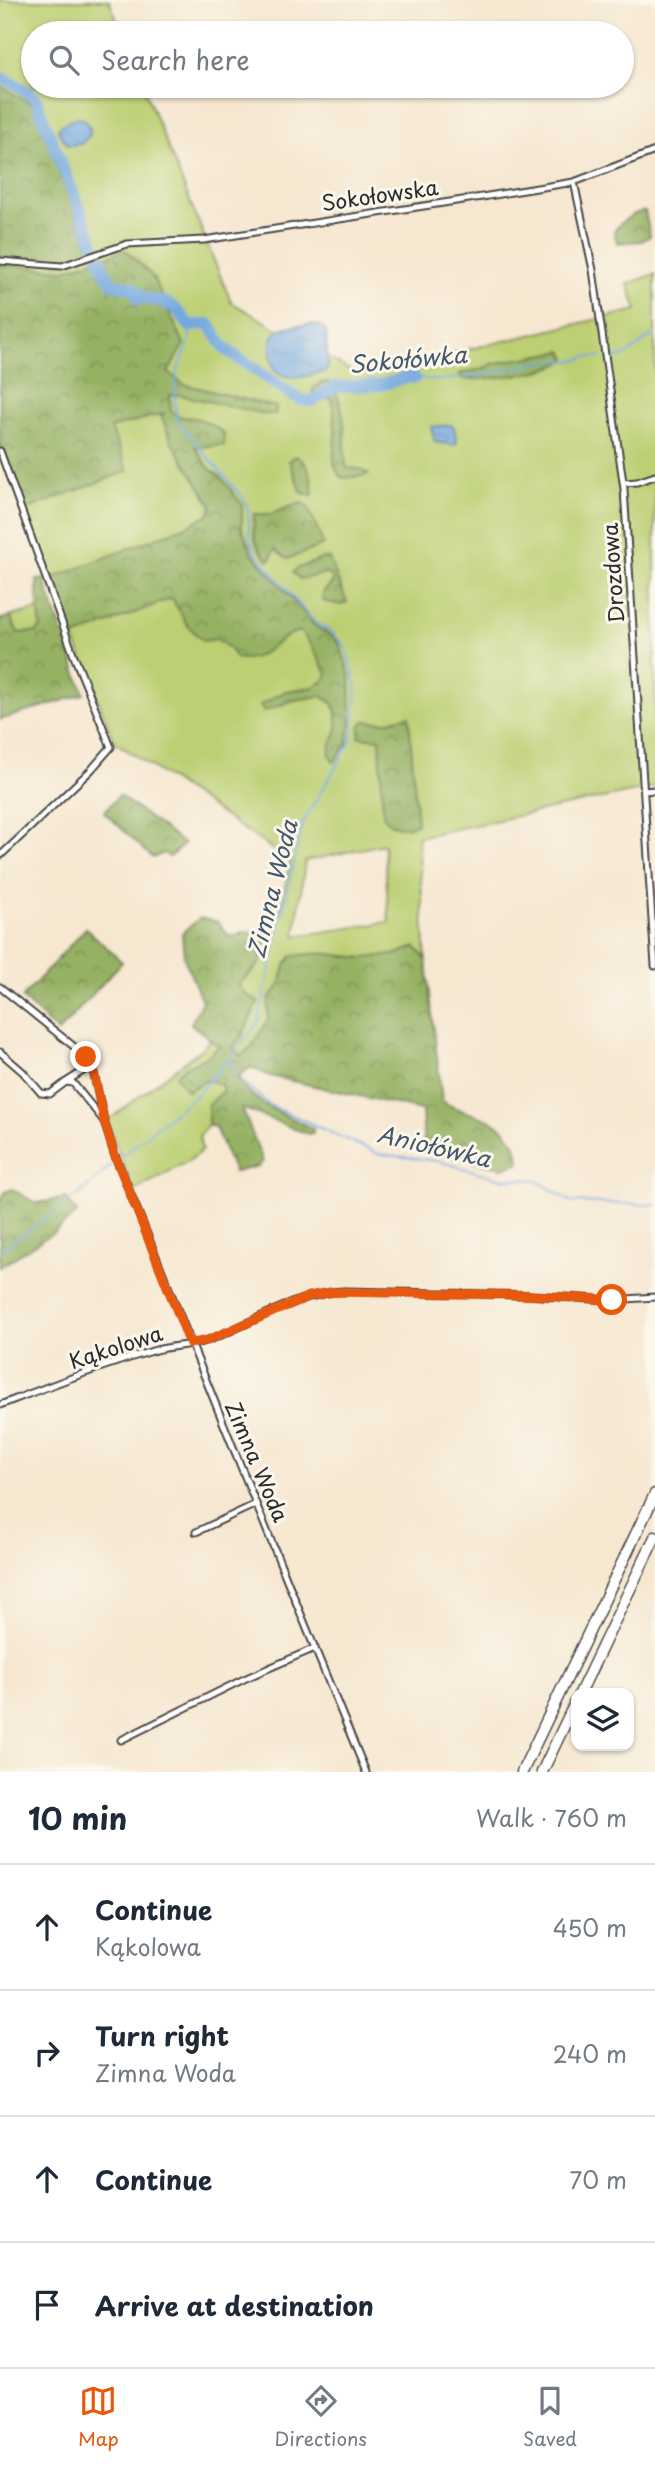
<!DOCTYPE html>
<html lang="en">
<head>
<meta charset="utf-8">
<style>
	body { margin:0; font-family:"Playpen Sans",sans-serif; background:#f6f6f7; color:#1f2937 }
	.controls { position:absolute; right:21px; bottom:21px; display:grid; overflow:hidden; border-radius:14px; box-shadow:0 2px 5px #0004 }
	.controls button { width:63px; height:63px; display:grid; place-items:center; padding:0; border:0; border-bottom:2px solid #e0e1e3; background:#fff; color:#1f2937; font:35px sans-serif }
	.stop { position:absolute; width:21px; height:21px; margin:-16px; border:5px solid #ea580c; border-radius:50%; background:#fff }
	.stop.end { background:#ea580c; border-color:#fff; box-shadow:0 2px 7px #0008 }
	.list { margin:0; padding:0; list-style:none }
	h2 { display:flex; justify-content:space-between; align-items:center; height:91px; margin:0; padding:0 28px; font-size:30px }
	h2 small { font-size:23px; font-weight:400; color:#747a83 }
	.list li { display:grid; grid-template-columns:46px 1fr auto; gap:21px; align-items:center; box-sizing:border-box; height:126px; padding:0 28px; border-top:2px solid #e0e1e3 }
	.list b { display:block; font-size:26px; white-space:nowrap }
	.list p { margin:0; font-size:23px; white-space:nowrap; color:#747a83 }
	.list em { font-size:23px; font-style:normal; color:#747a83 }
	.icon { flex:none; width:38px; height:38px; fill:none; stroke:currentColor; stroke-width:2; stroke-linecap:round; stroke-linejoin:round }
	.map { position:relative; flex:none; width:655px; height:1772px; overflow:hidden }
	.search { position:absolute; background:#fff; box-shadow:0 2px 5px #0004; left:21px; right:21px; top:21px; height:77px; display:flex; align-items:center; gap:18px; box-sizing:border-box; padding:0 24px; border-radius:38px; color:#747a83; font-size:26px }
	.sheet { height:595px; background:#fff }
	nav { display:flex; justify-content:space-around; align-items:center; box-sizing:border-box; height:98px; border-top:2px solid #e0e1e3; background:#fff; font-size:19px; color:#747a83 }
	nav a { display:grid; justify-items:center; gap:4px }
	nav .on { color:#ea580c }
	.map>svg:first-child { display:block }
	.green { fill:#bccf72; stroke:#747d4e; stroke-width:2; fill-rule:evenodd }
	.forest { fill:url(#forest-crowns); stroke:#606e48; stroke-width:2 }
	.water { fill:url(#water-ripples); stroke:#4f6985; stroke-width:2 }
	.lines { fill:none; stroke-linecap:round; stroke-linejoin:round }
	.stream { stroke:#73a7df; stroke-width:2 }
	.river { stroke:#73a7df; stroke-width:12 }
	.street-casing { stroke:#494744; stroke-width:9 }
	.highway-casing { stroke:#494744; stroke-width:13 }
	.street { stroke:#fff; stroke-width:5 }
	.highway { stroke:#fff; stroke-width:10 }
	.route { stroke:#ea580c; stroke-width:9 }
	.labels { text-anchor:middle; stroke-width:6; stroke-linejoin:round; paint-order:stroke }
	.street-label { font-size:21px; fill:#2b2b2b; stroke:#fbf7ec }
	.water-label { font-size:23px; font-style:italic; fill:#44566a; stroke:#fbf7ec }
</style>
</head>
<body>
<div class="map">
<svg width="655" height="1772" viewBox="0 0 655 1772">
	<defs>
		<pattern id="forest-crowns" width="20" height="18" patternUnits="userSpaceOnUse" patternTransform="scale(1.75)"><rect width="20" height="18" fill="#95b264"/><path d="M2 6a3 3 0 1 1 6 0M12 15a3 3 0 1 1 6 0" fill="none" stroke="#7a9153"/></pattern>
		<pattern id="water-ripples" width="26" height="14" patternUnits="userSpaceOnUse" patternTransform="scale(1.75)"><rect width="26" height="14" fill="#73a7df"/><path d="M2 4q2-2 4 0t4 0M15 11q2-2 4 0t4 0" fill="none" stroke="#5f88b5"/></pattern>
	</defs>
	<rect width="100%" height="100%" fill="#fbf7ec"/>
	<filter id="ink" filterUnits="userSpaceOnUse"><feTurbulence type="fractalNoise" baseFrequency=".0143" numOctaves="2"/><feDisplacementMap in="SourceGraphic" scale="14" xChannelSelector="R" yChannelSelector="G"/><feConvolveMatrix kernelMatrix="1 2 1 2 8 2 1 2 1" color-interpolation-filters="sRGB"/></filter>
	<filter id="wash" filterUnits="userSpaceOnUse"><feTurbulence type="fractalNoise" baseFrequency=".00686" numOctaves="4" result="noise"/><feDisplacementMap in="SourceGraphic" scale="28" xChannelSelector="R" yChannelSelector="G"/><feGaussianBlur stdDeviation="1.57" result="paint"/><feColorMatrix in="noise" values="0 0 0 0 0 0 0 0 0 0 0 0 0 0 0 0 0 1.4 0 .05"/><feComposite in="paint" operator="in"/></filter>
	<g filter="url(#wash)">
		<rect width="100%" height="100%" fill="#f6e7d0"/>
		<path class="green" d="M0,0h109l13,33h-89v53h110l88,216 127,73 279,-65 -9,-26 27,-10v513l-237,50 8,123 -11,-13 -21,8 -31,3 -44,-5 -34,13 -5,19 -11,14 -1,21 -16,26 -11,11 -8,-9 10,-14 15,-32 -13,-8 -7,-9c6,-6 16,-13 21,-21 9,-16 4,-40 21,-52l10,-51 -176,-120 -114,-295zM384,844l5,78 -94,14 10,-75z
			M39,609l2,18 -4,5 -19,1 -8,-17 -10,6v-3z
			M209,1040l10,5c-12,16 -29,17 -43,30l11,16 20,-11 14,4 2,7 -15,14v20l-9,11 3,14 -12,10 -56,31 -27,-70 97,-74z"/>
		<path class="forest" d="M0,86l32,18 59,148 -29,11 -62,-6z
			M645,211l5,25 -8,5 -25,2 -3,-12c8,-10 17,-18 31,-20z
			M126,250l27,27 31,67 -16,28 15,12 93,23v7h-12l-84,-19h-10l1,16c12,9 15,5 28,8 9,3 18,9 25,15v11l-29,2 14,21 12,9 21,27v25l10,24 64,74 15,8 9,9 10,33 1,44 -4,23 -13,18c-10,-11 0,-21 3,-34 1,-7 -1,-16 -3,-24l-13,-8 -27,4 -30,11 -4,-6 26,-14 27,-4 12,-7 2,-6 -16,-29 -11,-14c-28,7 -34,33 -64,27l-7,-10 -12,-9 -14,2 -16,-16 -15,-27 -100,40 -22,-59 139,-54 21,-12 2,-7 -40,-64 -11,-26 4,-3 -54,15 17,43 -103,39 -25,-68v-174l2,-3 62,5z
			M563,351l4,7c-14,16 -83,22 -105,21l-3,-5 22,-5 14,-6z
			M329,382c14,17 16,42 16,64 0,8 -1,14 2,22l13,1 8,5 -5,2 -20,2c-14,-11 -8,-30 -8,-45 0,-11 -2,-24 -3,-35l-11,2 -8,-4v-7l7,-6z
			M295,456c15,5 17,25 18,39l-11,-2 -13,-32z
			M303,503l5,4 16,38 -37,14 -13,-10 -3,10 -3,1c-14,-15 -16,-25 -14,-46h17l26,-10z
			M324,558l5,1 18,43 -6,3 -18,-4v-8l10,-11 -2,-7 -6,-1 -25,5 -7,-6 3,-4z
			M44,579l40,115 -84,26v-98l10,-6 8,17 19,-1 4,-5 -4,-30v-17z
			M409,716l8,108c-15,5 -25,5 -34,-9l-3,-76 -21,-2 1,-10 4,-6 21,1z
			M119,795l65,49 -14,13 -7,-4 -10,5 -49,-46z
			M200,918l18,4 12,15 18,-6 17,6 -6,27 -21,21 7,9 13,8 -15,32 -10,14 8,8 11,-10 16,-26 1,-21 11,-14 5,-19 7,-10 27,-3 44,5 31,-3 22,-8 10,13 16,141c33,21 68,10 78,61l-18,6 -78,-18 -2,-40 -152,-34 -19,-9 -14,10c16,28 49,38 76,52v4l-5,1 -66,-26 21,53 -4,5 -25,6 -19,-45 -7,-2v-20l15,-13 -2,-8 -14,-4 -20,11 -11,-15c11,-16 28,-12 43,-30l-28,-22 11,-23 -18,-43 -2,-25z
			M86,928l36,34 -64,70 -36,-34z
			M12,1189l24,14 30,-5 11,15 -20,17 -57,37v-65l5,-10z"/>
		<path class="water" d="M77,117c9,1 14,8 13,18l-9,9 -13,1 -9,-12 -1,-6z
			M313,324l8,2 5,5 2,36 -3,5c-24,2 -27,13 -50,-1 -4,-10 -5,-17 -4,-28 2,-19 26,-17 42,-19z
			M451,425l3,2 3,16 -3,2 -19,-3 -4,-15z"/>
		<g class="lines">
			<path class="stream" d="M609,357c20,5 30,-16 46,-23
				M415,378l21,2 31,-2 84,-18 15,1 13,-1 7,-3h17
				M228,1060l18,25 25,21 108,48 59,7 60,17 38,2 35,22 84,3
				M119,1158l77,-63 32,-35 30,-37 44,-199 49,-83 6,-50 -11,-43 -14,-16 -17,-9 -58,-68 -7,-15 -2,-30 -4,-11 -66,-77c-4,-12 -4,-40 0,-52 6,-16 14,-27 12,-44
				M0,1251l83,-60 32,-29"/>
			<path class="river" d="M0,77l22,11 13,10 70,174 8,12 18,3 8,6 -1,6c26,0 37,4 51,27l20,-2 16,25 75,51 12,1 23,-14 46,-2 27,-8 7,1"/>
		</g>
	</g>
	<g filter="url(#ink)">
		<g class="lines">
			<g class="street-casing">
				<path id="street" d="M574,182l19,88 31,219 31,477
					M0,261l62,5 65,-22 77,-4 278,-43 92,-15 81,-31
					M0,451l74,205 37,91 -20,23 -91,86
					M624,483l13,-1 18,-6
					M644,791l11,-1
					M0,987l77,62 12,13 5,12 10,47 10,32c84,206 166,413 252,619
					M0,1052l23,20 18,21 9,1 16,-12 7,1 30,37
					M66,1082l25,-16
					M0,1405c52,-20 103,-40 156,-55 18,-5 36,-4 53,-10 44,-17 87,-47 135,-49l184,4 84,5 43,-3
					M196,1532l60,-28
					M121,1740l123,-61 71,-31"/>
			</g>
			<g class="highway-casing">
				<path id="highway" d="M580,1693l75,-156
					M522,1772l133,-278
					M542,1772l34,-71"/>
			</g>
			<use href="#street" class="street"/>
			<use href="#highway" class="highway"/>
		</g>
	</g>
	<g class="lines" filter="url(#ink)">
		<path class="route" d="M86,1057l8,17 10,47 10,32 76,191 18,-4 102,-44 22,-4 196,3 84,5"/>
	</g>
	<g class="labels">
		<g class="street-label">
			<text transform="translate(380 196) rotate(-8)" y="7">Sokołowska</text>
			<text transform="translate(614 573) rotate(-94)" y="7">Drozdowa</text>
			<text transform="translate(116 1348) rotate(-18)" y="7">Kąkolowa</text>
			<text transform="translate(256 1462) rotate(67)" y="7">Zimna Woda</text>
		</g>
		<g class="water-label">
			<text transform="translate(408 360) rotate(-5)" y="8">Sokołówka</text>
			<text transform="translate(273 889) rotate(-76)" y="8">Zimna Woda</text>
			<text transform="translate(434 1147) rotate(13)" y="8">Aniołówka</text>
		</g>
	</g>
</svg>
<div class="controls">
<button><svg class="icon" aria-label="layers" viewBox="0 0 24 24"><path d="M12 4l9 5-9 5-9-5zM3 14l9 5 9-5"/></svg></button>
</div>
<div class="stop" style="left:612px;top:1300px"></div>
<div class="stop end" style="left:86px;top:1057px"></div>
<div class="search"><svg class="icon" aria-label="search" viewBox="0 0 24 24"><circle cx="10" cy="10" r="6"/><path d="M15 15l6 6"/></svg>Search here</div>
</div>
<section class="sheet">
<h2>10 min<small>Walk · 760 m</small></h2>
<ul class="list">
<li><svg class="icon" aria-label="ahead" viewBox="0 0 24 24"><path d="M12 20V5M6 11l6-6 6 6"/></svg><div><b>Continue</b><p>Kąkolowa</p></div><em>450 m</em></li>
<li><svg class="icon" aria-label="right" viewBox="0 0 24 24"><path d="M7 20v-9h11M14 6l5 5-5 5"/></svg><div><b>Turn right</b><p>Zimna Woda</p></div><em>240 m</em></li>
<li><svg class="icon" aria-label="ahead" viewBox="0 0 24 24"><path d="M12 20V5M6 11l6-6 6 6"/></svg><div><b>Continue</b></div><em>70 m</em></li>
<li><svg class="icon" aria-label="arrive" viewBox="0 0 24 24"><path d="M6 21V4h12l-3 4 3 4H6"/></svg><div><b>Arrive at destination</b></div></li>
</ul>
</section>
<nav>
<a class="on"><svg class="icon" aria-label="map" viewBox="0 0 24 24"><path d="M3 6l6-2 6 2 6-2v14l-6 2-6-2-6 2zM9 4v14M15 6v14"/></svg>Map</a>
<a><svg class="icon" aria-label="directions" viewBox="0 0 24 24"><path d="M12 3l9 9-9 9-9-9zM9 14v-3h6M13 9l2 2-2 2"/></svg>Directions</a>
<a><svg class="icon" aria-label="saved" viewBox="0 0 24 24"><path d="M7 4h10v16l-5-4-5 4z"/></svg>Saved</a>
</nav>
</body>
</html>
